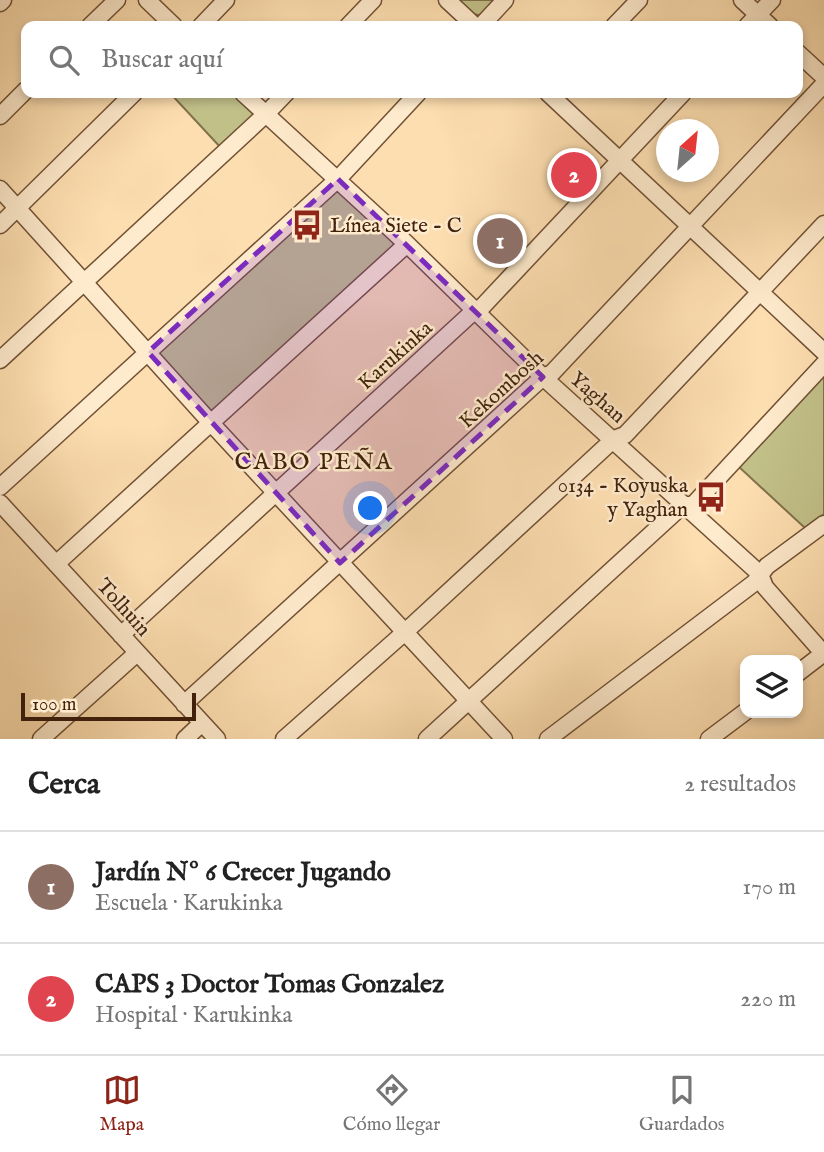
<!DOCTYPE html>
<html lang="es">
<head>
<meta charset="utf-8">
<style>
	body { margin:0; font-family:"IM FELL English",serif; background:#f2f2f2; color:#222 }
	.controls { position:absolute; right:21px; bottom:21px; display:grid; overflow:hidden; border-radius:14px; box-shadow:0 4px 10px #0003 }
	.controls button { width:63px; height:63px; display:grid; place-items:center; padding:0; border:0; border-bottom:2px solid #e0e0e0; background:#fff; color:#222; font:35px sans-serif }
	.compass { position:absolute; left:656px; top:119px; width:63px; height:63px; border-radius:50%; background:#fff; box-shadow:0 4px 10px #0003; rotate:27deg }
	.scale { position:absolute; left:21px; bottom:18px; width:175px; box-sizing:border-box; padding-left:7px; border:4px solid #42220c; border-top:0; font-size:19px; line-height:24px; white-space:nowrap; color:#42220c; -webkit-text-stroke:5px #feeacc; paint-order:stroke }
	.you { position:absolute; left:371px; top:509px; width:24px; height:24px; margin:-18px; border:5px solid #fff; border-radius:50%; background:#1a73e8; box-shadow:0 0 0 10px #1a73e833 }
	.badge { display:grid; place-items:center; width:46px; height:46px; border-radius:50%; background:#8f2418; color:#fff; font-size:23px; font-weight:700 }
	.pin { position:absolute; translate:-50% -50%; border:4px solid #fff; box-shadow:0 2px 7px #0006 }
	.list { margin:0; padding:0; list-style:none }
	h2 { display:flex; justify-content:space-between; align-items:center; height:91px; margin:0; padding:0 28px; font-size:30px }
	h2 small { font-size:23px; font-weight:400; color:#767676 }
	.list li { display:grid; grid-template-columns:46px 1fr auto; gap:21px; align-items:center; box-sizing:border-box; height:112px; padding:0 28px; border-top:2px solid #e0e0e0 }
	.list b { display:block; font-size:26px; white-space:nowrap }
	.list p { margin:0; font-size:23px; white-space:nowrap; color:#767676 }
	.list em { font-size:23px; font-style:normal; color:#767676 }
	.icon { flex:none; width:38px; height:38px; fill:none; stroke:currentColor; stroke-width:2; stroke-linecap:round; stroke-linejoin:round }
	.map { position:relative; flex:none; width:824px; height:739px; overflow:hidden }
	.search { position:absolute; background:#fff; box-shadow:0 4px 10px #0003; left:21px; right:21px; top:21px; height:77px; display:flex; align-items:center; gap:18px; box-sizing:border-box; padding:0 24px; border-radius:14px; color:#767676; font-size:26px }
	.sheet { height:315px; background:#fff }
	nav { display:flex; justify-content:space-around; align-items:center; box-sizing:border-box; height:98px; border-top:2px solid #e0e0e0; background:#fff; font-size:19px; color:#767676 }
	nav a { display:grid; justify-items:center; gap:4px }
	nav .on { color:#8f2418 }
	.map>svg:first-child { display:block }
	.green { fill:#c2c089; stroke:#82714a; stroke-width:2 }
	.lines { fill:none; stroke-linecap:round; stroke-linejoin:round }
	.minor-casing { stroke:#715135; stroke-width:19 }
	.minor { stroke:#feeacc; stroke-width:16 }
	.marked { fill:#7b2cbf; fill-opacity:0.2; stroke:#7b2cbf; stroke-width:5; stroke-dasharray:14 9; stroke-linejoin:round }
	.labels { text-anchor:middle; stroke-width:5; stroke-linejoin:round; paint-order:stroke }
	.poi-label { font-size:21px; fill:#42220c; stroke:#feeacc; text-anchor:start }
	.street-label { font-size:21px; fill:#42220c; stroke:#feeacc }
	.quarter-label { font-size:24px; letter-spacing:2px; fill:#42220c; stroke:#feeacc }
</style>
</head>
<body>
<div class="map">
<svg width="824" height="739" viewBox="0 0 824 739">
	<rect width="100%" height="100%" fill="#fddeb0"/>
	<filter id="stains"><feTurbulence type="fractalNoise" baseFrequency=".00286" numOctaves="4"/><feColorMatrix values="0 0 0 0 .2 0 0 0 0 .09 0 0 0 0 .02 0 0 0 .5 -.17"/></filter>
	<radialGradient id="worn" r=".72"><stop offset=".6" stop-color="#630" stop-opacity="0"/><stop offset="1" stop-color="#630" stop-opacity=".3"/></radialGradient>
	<path class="green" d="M456,0h42c-21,21 -20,19 -42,0z
		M170,93h66l15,15 4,7 -33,34z
		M334,192h7l52,50 1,4 -180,165 -4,-1 -51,-56 1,-4z
		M824,374v140l-19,14 -67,-62z"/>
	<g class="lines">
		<g class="minor-casing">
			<path id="minor" d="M147,0l27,26
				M447,0l28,26
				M742,0l28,26
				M0,3l3,-3
				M90,26l27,-26
				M201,26l25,-26
				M348,26l25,-26
				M481,26l24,-26
				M614,26l25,-26
				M747,26l25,-26
				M798,53l26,24
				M243,93l164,151 136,133 217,197 5,13 59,67
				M548,93l276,259
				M0,116l26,-26
				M0,189l211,234 293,316
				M0,225l134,-132
				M0,360l266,-246 20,-21
				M0,487l338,-308 80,-86
				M0,503l217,236
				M56,564l351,-320
				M121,635l353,-324 8,-4 201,-214
				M798,673l26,-20
				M184,704l359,-327 9,-4 272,-289
				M41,739l96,-86
				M185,739l17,-16
				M284,739l121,-107 209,-193 11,-4 199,-211
				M427,739l256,-234h10l131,-141
				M548,739l206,-156 13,-17 57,-42
				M709,739l36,-27"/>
		</g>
		<use href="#minor" class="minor"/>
	</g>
	<path class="marked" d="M338,179l205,198 -203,186 -192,-211z"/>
	<defs>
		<g id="bus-bare" transform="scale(2.415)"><path d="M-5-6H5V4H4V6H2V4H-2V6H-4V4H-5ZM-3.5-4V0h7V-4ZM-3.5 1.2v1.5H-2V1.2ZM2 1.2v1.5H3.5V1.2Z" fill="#8f2418" stroke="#feeacc" stroke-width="2.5" paint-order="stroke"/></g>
	</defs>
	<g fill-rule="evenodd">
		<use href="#bus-bare" x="307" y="225"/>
		<use href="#bus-bare" x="711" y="497"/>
	</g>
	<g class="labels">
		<g class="poi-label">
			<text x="330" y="232">Línea Siete - C</text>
			<text x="688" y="492" text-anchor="end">0134 - Koyuska<tspan x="688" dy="24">y Yaghan</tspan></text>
		</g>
		<g class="street-label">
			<text transform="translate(395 355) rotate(-42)" y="7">Karukinka</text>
			<text transform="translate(501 389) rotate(-42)" y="7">Kekombosh</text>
			<text transform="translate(598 397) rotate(41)" y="7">Yaghan</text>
			<text transform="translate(124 607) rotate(48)" y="7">Tolhuin</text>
		</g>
		<g class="quarter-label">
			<text x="314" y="469">CABO PEÑA</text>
		</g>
	</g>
	<rect width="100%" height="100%" filter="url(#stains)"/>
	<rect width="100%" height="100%" fill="url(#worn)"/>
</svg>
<div class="controls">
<button><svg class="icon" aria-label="layers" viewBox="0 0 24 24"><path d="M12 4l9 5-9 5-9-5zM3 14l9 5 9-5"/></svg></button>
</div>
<svg class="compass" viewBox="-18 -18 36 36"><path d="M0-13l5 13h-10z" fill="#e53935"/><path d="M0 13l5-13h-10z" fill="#767676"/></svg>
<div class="scale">100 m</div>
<div class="you"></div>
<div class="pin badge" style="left:500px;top:241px;background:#8d6e63">1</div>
<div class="pin badge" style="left:574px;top:175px;background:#e0444e">2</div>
<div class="search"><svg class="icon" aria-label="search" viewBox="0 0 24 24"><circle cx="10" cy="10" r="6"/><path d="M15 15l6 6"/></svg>Buscar aquí</div>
</div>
<section class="sheet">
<h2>Cerca<small>2 resultados</small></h2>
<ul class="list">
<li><span class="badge" style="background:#8d6e63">1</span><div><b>Jardín Nº 6 Crecer Jugando</b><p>Escuela · Karukinka</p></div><em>170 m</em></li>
<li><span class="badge" style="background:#e0444e">2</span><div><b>CAPS 3 Doctor Tomas Gonzalez</b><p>Hospital · Karukinka</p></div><em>220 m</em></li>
</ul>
</section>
<nav>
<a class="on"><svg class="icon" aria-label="map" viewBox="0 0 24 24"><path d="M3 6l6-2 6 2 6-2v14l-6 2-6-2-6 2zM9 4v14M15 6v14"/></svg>Mapa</a>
<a><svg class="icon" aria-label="directions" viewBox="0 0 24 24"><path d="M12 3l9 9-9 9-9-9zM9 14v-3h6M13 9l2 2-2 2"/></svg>Cómo llegar</a>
<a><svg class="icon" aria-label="saved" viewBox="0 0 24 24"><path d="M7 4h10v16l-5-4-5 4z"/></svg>Guardados</a>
</nav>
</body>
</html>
